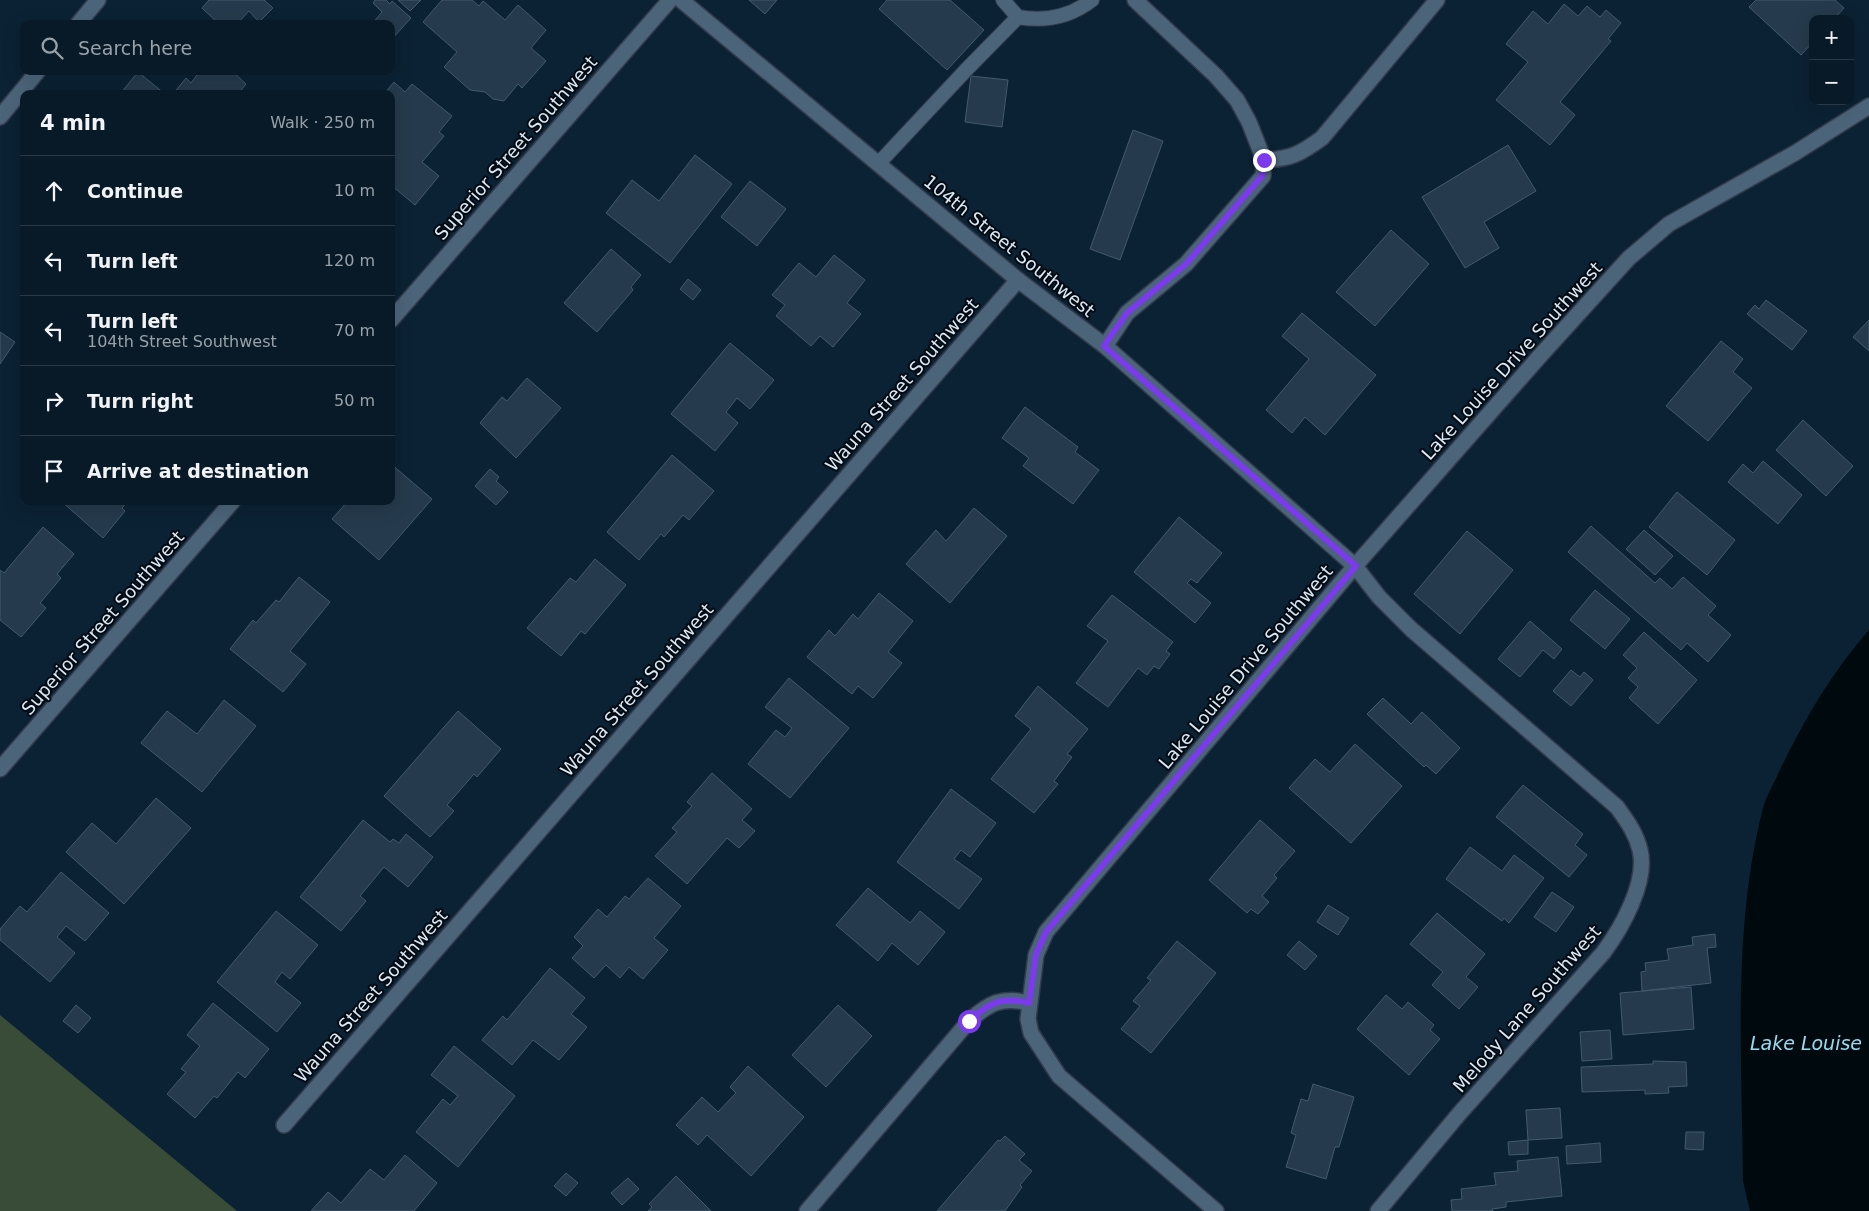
<!DOCTYPE html>
<html lang="en">
<head>
<meta charset="utf-8">
<style>
	body { margin:0; font-family:"DejaVu Sans",sans-serif; background:#162733; color:#f1f3f6 }
	.controls { position:absolute; right:15px; top:15px; display:grid; overflow:hidden; border-radius:10px; box-shadow:0 5px 20px #0002 }
	.controls button { width:45px; height:45px; display:grid; place-items:center; padding:0; border:0; border-bottom:1px solid #293844; background:#081a27; color:#f1f3f6; font:25px sans-serif }
	.stop { position:absolute; width:15px; height:15px; margin:-11px; border:4px solid #7c3aed; border-radius:50%; background:#fff }
	.stop.end { background:#7c3aed; border-color:#fff; box-shadow:0 1px 5px #0008 }
	.list { margin:0; padding:0; list-style:none }
	h2 { display:flex; justify-content:space-between; align-items:center; height:65px; margin:0; padding:0 20px; font-size:21px }
	h2 small { font-size:16px; font-weight:400; color:#98a1a7 }
	.list li { display:grid; grid-template-columns:32px 1fr auto; gap:15px; align-items:center; box-sizing:border-box; height:70px; padding:0 20px; border-top:1px solid #293844 }
	.list b { display:block; font-size:19px; white-space:nowrap }
	.list p { margin:0; font-size:16px; white-space:nowrap; color:#98a1a7 }
	.list em { font-size:16px; font-style:normal; color:#98a1a7 }
	.icon { flex:none; width:28px; height:28px; fill:none; stroke:currentColor; stroke-width:2; stroke-linecap:round; stroke-linejoin:round }
	.map { position:relative; flex:none; width:1869px; height:1211px; overflow:hidden }
	.search { position:absolute; background:#081a27; box-shadow:0 5px 20px #0002; left:20px; top:20px; width:375px; height:55px; display:flex; align-items:center; gap:12px; box-sizing:border-box; padding:0 18px; border-radius:10px; color:#98a1a7; font-size:19px }
	.panel { position:absolute; background:#081a27; box-shadow:0 5px 20px #0002; left:20px; top:90px; width:375px; height:415px; border-radius:10px }
	.map>svg:first-child { display:block }
	.forest { fill:#394c38 }
	.water { fill:#00090d }
	.building { fill:#253a4c; stroke:#425a6f }
	.lines { fill:none; stroke-linecap:round; stroke-linejoin:round }
	.service-casing { stroke:#303b4b; stroke-width:16 }
	.minor-casing { stroke:#303b4b; stroke-width:18 }
	.tertiary-casing { stroke:#303b4b; stroke-width:18 }
	.service { stroke:#4c6479; stroke-width:14 }
	.minor { stroke:#4c6479; stroke-width:15 }
	.tertiary { stroke:#4c6479; stroke-width:15 }
	.route { stroke:#7c3aed; stroke-width:6 }
	.labels { text-anchor:middle; stroke-width:4; stroke-linejoin:round; paint-order:stroke }
	.street-label { font-size:18px; fill:#dbe9f5; stroke:#030a12 }
	.water-label { font-size:19px; font-style:italic; fill:#98dceb; stroke:#030a12 }
</style>
</head>
<body>
<div class="map">
<svg width="1869" height="1211" viewBox="0 0 1869 1211">
	<rect width="100%" height="100%" fill="#0b2234"/>
	<path class="forest" d="M0,1015l237,196h-237z"/>
	<path class="water" d="M1869,630v581h-119l-7,-30c-1,-124 -11,-252 20,-373 3,-11 10,-23 15,-34 24,-51 54,-102 91,-144z"/>
	<path class="building" d="M209,0h55l9,8 -14,14 -10,-11 -12,13h-18l-17,-16z
		M375,0h11l4,4 2,-3 19,17 -20,22v-16h-19l10,-12 -9,-9z
		M398,0h23l-11,11z
		M442,0h30l7,6 4,-5 22,19 13,-15 28,25 -15,18 15,13 -24,27 -4,-4 -14,17 -11,-2 -8,-7 -15,-2 -26,-23 13,-15 -34,-30z
		M749,0h28l-12,14z
		M887,0h63l34,30 -37,40 -68,-61z
		M1756,0h79l9,8 -10,11h-21v23l-12,13 -52,-48z
		M1564,4l14,12 9,-10 13,11 6,-7 15,13 -13,16 3,2 -51,61 15,13 -25,30 -54,-45 32,-38 -22,-18 27,-33 15,13z
		M200,71h32l14,13 -8,10h-65l13,-16 5,5z
		M138,72l27,22h-45z
		M971,76l37,4 -6,47 -37,-5z
		M394,82l11,10 7,-8 40,32 -13,16 5,4 -22,26 17,14 -24,29 -24,-20v-91h-7z
		M1133,130l30,11 -43,119 -30,-11z
		M1508,145l28,46 -52,31 15,26 -34,20 -43,-71z
		M695,155l37,29 -62,79 -64,-50 26,-33 27,21z
		M750,181l36,28 -29,37 -36,-29z
		M1391,230l38,34 -54,62 -39,-34z
		M611,249l30,26 -10,12 2,3 -36,42 -33,-29z
		M834,255l31,25 -18,23 14,11 -28,33 -13,-11 -9,10 -35,-30 9,-11 -13,-10 27,-32 17,14z
		M688,279l13,11 -8,10 -13,-11z
		M1766,300l41,31 -15,19 -45,-36 8,-9 4,4z
		M1302,313l74,62 -51,60 -20,-18 -13,16 -26,-23 43,-51 -27,-23z
		M1869,320v31l-16,-14z
		M0,332l15,10 -15,22z
		M1721,341l22,18 -10,13 19,16 -44,53 -42,-35z
		M730,343l44,37 -24,29 -13,-11 -11,14 12,11 -23,28 -44,-37z
		M527,378l34,30 -45,50 -36,-35 22,-26 5,4z
		M1025,407l53,40 -3,5 24,18 -26,34 -50,-38 6,-8 -27,-20z
		M1803,420l50,46 -27,30 -50,-46z
		M672,455l42,36 -25,29 -6,-5 -19,22 -3,-3 -22,26 -32,-28z
		M1763,461l39,34 -24,29 -50,-42 15,-18 10,9z
		M391,464l41,35 -53,61 -47,-41 16,-18h43z
		M490,469l9,8 -3,4 12,11 -12,13 -21,-19z
		M1677,492l58,48 -28,35 -58,-48z
		M61,501h67l-6,7 3,3 -22,27z
		M974,508l33,28 -57,67 -44,-39 30,-34 10,11z
		M1179,517l43,36 -25,30 -6,-4 -4,4 24,20 -16,20 -61,-51z
		M1591,526l64,57 5,-5 12,11 11,-12 33,29 -8,9 23,20 -23,27 -21,-19 -6,7 -113,-98z
		M43,527l31,27 -17,20 4,4 -21,25 6,5 -25,29 -21,-17v-50l4,3z
		M1644,530l29,26 -18,19 -29,-26z
		M1467,531l46,39 -53,64 -46,-40z
		M595,559l31,26 -41,49 -4,-3 -20,25 -34,-28 43,-50 6,4z
		M299,577l31,25 -40,49 16,13 -23,28 -53,-43 23,-29 3,3 20,-23 3,2z
		M1595,590l35,29 -25,30 -35,-29z
		M879,593l34,28 -25,31 14,11 -29,35 -15,-12 -6,8 -45,-37 22,-27 6,6 18,-22 5,5z
		M1112,595l61,47 -7,9 4,3 -11,15 -5,-3 -7,9 -9,-7 -30,39 -32,-24 32,-42 -21,-15z
		M1530,621l32,28 -8,10 -11,-9 -23,27 -22,-18z
		M1644,632l53,48 -39,44 -29,-26 9,-11 -10,-9 9,-10 -14,-13z
		M1571,670l9,7 4,-5 9,8 -22,26 -18,-15z
		M789,678l60,50 -59,70 -42,-34 28,-34 9,7 7,-9 -27,-21z
		M1038,686l50,43 -21,25 5,3 -18,24 4,3 -24,29 -43,-34 40,-50 -16,-13z
		M1383,698l28,26 11,-12 38,36 -24,26 -10,-9 -2,2 -57,-53z
		M224,700l32,26 -54,66 -61,-49 26,-32 30,23z
		M458,711l43,38 -24,28 -3,-3 -27,31 7,6 -24,26 -46,-41z
		M1355,744l47,42 -51,57 -62,-55 26,-29 15,13z
		M712,773l40,36 -10,11 13,11 -16,17 -12,-10 -40,46 -32,-28 22,-24 -5,-4 20,-22 -5,-4z
		M1523,785l60,49 -8,11 12,10 -18,22 -73,-60z
		M951,789l45,34 -26,34 -9,-7 -7,9 28,20 -23,30 -62,-47z
		M156,798l35,30 -67,76 -58,-52 26,-29 24,21z
		M363,820l27,22 3,-3 6,4 7,-9 27,23 -25,30 -24,-20 -24,29 6,5 -25,30 -41,-34z
		M1260,820l35,31 -21,24 3,3 -15,18 7,6 -11,12 -7,-5 -4,4 -38,-33z
		M1470,847l32,24 12,-16 30,23 -35,45 -5,-5 -2,3 -56,-42z
		M61,872l48,41 -24,28 -19,-15 -9,11 18,16 -25,29 -50,-42v-11l20,-23 7,6z
		M648,878l33,28 -27,32 14,12 -25,29 -14,-12 -9,11 -14,-13 -12,13 -22,-20 11,-12 -9,-9 24,-28 9,8 18,-21 4,3z
		M868,888l42,35 10,-12 25,21 -27,33 -26,-22 -14,18 -42,-36z
		M1552,892l22,15 -18,25 -22,-15z
		M1328,905l21,13 -11,17 -21,-13z
		M276,911l42,34 -28,34 -8,-7 -7,10 26,21 -24,29 -60,-50z
		M1437,913l48,41 -19,23 12,10 -19,22 -27,-24 11,-13 -33,-28z
		M1715,934l1,13 -9,1 4,35 -69,8 -1,-19 5,-1 -1,-8 24,-3 -2,-11 26,-4 -1,-8z
		M1177,941l39,32 -65,80 -30,-24 19,-23 -7,-5 18,-21 -4,-2z
		M1299,941l18,15 -12,14 -18,-15z
		M550,968l35,30 -14,16 16,13 -28,33 -26,-20 -21,25 -30,-25 21,-24 4,4z
		M1691,987l3,42 -71,6 -3,-42z
		M1386,995l16,14 6,-7 26,23 -4,5 10,9 -31,36 -52,-46z
		M213,1003l56,46 -24,29 -7,-6 -21,26 -3,-2 -19,22 -28,-24 19,-22 -5,-3 19,-23 -13,-11z
		M76,1005l15,13 -13,15 -15,-12z
		M838,1005l34,31 -46,51 -34,-32z
		M1610,1030l2,29 -30,2 -2,-29z
		M454,1046l61,50 -57,71 -42,-35 27,-33 7,6 8,-9 -27,-21z
		M1653,1061l33,1 1,24 -19,1 1,6 -24,1v-4l-63,2 -1,-25 72,-3z
		M748,1066l56,51 -53,59 -44,-41 -9,10 -22,-20 26,-28 16,15 18,-19 -6,-6z
		M1313,1084l41,13 -15,50h-4l-9,32 -40,-12 10,-32 -5,-2 10,-34 7,2z
		M1560,1108l2,30 -34,2 -2,-30z
		M1686,1132h18l-1,18 -18,-1z
		M1005,1136l20,18 -6,6 13,11 -12,14 2,2 -17,24h-68l61,-71 2,1z
		M1528,1140v14l-19,1 -1,-13z
		M1600,1143l1,19 -34,2 -1,-18z
		M405,1155l32,28 -23,28h-103l17,-19 13,11 29,-34 14,11z
		M1558,1157l4,39 -56,6v5l-14,2 1,2h-41l-1,-11 11,-1 -1,-10 35,-4 -2,-12 24,-2 -1,-10z
		M566,1173l12,10 -12,13 -12,-10z
		M676,1176l35,35h-63l4,-4 -3,-3z
		M628,1178l11,11 -17,16 -11,-12z"/>
	<g class="lines">
		<g class="service-casing">
			<path id="service" d="M1003,0l15,17
				M878,164l88,-94 52,-53c28,5 52,0 74,-17"/>
		</g>
		<g class="minor-casing">
			<path id="minor" d="M78,24l20,-24
				M0,117l38,-46
				M1264,160c27,-1 36,-6 58,-22l115,-138
				M391,320l279,-320
				M1105,346l22,-33 59,-49 77,-88 1,-16 -15,-38 -12,-22 -21,-24 -81,-76
				M1355,566l24,31 32,32 206,178c10,14 19,26 23,43 8,32 -19,79 -37,103l-144,161 -81,97
				M0,769l233,-268
				M284,1125l734,-845
				M807,1211l162,-190c20,-18 33,-25 60,-18"/>
		</g>
		<g class="tertiary-casing">
			<path id="tertiary" d="M681,0l337,280 87,66 250,220
				M1216,1211l-157,-135 -28,-43 -3,-14 8,-64 10,-23 309,-366 184,-209 90,-99 40,-34 126,-71 74,-47"/>
		</g>
		<use href="#service" class="service"/>
		<use href="#minor" class="minor"/>
		<use href="#tertiary" class="tertiary"/>
	</g>
	<g class="lines">
		<path class="route" d="M969,1021c20,-18 33,-25 60,-18l7,-49 10,-22 310,-366 -252,-220 23,-33 59,-49 76,-88 2,-16"/>
	</g>
	<g class="labels">
		<g class="street-label">
			<text transform="translate(516 148) rotate(-49)" y="6">Superior Street Southwest</text>
			<text transform="translate(1009 246) rotate(39)" y="6">104th Street Southwest</text>
			<text transform="translate(1512 361) rotate(-48)" y="6">Lake Louise Drive Southwest</text>
			<text transform="translate(902 385) rotate(-49)" y="6">Wauna Street Southwest</text>
			<text transform="translate(103 623) rotate(-49)" y="6">Superior Street Southwest</text>
			<text transform="translate(1246 667) rotate(-50)" y="6">Lake Louise Drive Southwest</text>
			<text transform="translate(637 690) rotate(-49)" y="6">Wauna Street Southwest</text>
			<text transform="translate(371 996) rotate(-49)" y="6">Wauna Street Southwest</text>
			<text transform="translate(1527 1009) rotate(-49)" y="6">Melody Lane Southwest</text>
		</g>
		<g class="water-label">
			<text x="1806" y="1050">Lake Louise</text>
		</g>
	</g>
</svg>
<div class="controls">
<button>+</button>
<button>−</button>
</div>
<div class="stop" style="left:969px;top:1021px"></div>
<div class="stop end" style="left:1264px;top:160px"></div>
<div class="search"><svg class="icon" aria-label="search" viewBox="0 0 24 24"><circle cx="10" cy="10" r="6"/><path d="M15 15l6 6"/></svg>Search here</div>
<section class="panel">
<h2>4 min<small>Walk · 250 m</small></h2>
<ul class="list">
<li><svg class="icon" aria-label="ahead" viewBox="0 0 24 24"><path d="M12 20V5M6 11l6-6 6 6"/></svg><div><b>Continue</b></div><em>10 m</em></li>
<li><svg class="icon" aria-label="left" viewBox="0 0 24 24"><path d="M17 20v-9H6M10 6l-5 5 5 5"/></svg><div><b>Turn left</b></div><em>120 m</em></li>
<li><svg class="icon" aria-label="left" viewBox="0 0 24 24"><path d="M17 20v-9H6M10 6l-5 5 5 5"/></svg><div><b>Turn left</b><p>104th Street Southwest</p></div><em>70 m</em></li>
<li><svg class="icon" aria-label="right" viewBox="0 0 24 24"><path d="M7 20v-9h11M14 6l5 5-5 5"/></svg><div><b>Turn right</b></div><em>50 m</em></li>
<li><svg class="icon" aria-label="arrive" viewBox="0 0 24 24"><path d="M6 21V4h12l-3 4 3 4H6"/></svg><div><b>Arrive at destination</b></div></li>
</ul>
</section>
</div>
</body>
</html>
